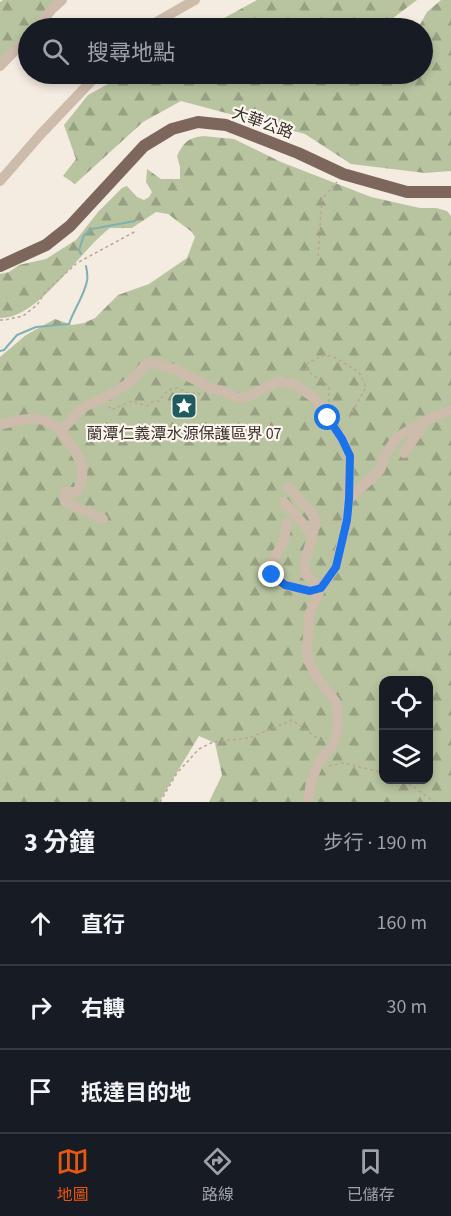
<!DOCTYPE html>
<html lang="zh-TW">
<head>
<meta charset="utf-8">
<style>
	body { margin:0; font-family:"Source Sans 3","Noto Sans TC",sans-serif; background:#242831; color:#f1f3f6 }
	.controls { position:absolute; right:18px; bottom:18px; display:grid; overflow:hidden; border-radius:12px; box-shadow:0 3px 9px #0003 }
	.controls button { width:54px; height:54px; display:grid; place-items:center; padding:0; border:0; border-bottom:2px solid #363941; background:#171b24; color:#f1f3f6; font:30px sans-serif }
	.stop { position:absolute; width:18px; height:18px; margin:-14px; border:4px solid #1a73e8; border-radius:50%; background:#fff }
	.stop.end { background:#1a73e8; border-color:#fff; box-shadow:0 2px 6px #0008 }
	.list { margin:0; padding:0; list-style:none }
	h2 { display:flex; justify-content:space-between; align-items:center; height:78px; margin:0; padding:0 24px; font-size:26px }
	h2 small { font-size:20px; font-weight:400; color:#9ea1a6 }
	.list li { display:grid; grid-template-columns:39px 1fr auto; gap:18px; align-items:center; box-sizing:border-box; height:84px; padding:0 24px; border-top:2px solid #363941 }
	.list b { display:block; font-size:22px; white-space:nowrap }
	.list em { font-size:20px; font-style:normal; color:#9ea1a6 }
	.icon { flex:none; width:33px; height:33px; fill:none; stroke:currentColor; stroke-width:2; stroke-linecap:round; stroke-linejoin:round }
	.map { position:relative; flex:none; width:451px; height:802px; overflow:hidden }
	.search { position:absolute; background:#171b24; box-shadow:0 3px 9px #0003; left:18px; right:18px; top:18px; height:66px; display:flex; align-items:center; gap:15px; box-sizing:border-box; padding:0 21px; border-radius:33px; color:#9ea1a6; font-size:22px }
	.sheet { height:330px; background:#171b24 }
	nav { display:flex; justify-content:space-around; align-items:center; box-sizing:border-box; height:84px; border-top:2px solid #363941; background:#171b24; font-size:16px; color:#9ea1a6 }
	nav a { display:grid; justify-items:center; gap:3px }
	nav .on { color:#ea580c }
	.map>svg:first-child { display:block }
	.forest { fill:url(#forest-firs); fill-rule:evenodd }
	.lines { fill:none; stroke-linecap:round; stroke-linejoin:round }
	.stream { stroke:#7fb0b2; stroke-width:2 }
	.path { stroke:#b9a596; stroke-width:1.5; stroke-dasharray:3 3; stroke-linecap:butt }
	.minor { stroke:#cdbbac; stroke-width:10 }
	.major { stroke:#7d675c; stroke-width:12 }
	.route { stroke:#1a73e8; stroke-width:8 }
	.labels { text-anchor:middle; stroke-width:4.5; stroke-linejoin:round; paint-order:stroke }
	.street-label { font-size:16px; fill:#3b302b; stroke:#fbf5ee }
	.poi-label { font-size:16px; fill:#3b302b; stroke:#fbf5ee }
</style>
</head>
<body>
<div class="map">
<svg width="451" height="802" viewBox="0 0 451 802">
	<defs>
		<pattern id="forest-firs" width="22" height="20" patternUnits="userSpaceOnUse" patternTransform="scale(1.5)"><rect width="22" height="20" fill="#b8c4a0"/><path d="M5 1l3.5 6h-7zM16 11l3.5 6h-7z" fill="#97a083"/></pattern>
	</defs>
	<rect width="100%" height="100%" fill="#f4ebe1"/>
	<path class="forest" d="M3,0h56l-25,28h-6v6l-28,33v-65z
		M257,0h160l-20,15 -15,13h-176z
		M441,0h10v171l-26,2 -74,-9 -46,-30 -124,-33 -38,21 -68,62 -12,-8 13,-17 -12,-34 24,-30 38,-21h296v-46h-4l9,-16z
		M203,136l31,3 47,23 90,35 49,11h16l11,3 4,5v586h-242l13,-27 -7,-32 -16,-7 -40,66h-159v-445l26,-22 29,-16 17,6 12,-2 11,-5 23,-23 31,-11 38,-26 8,-21 -3,-5 -24,-18 -12,-2 -24,16h-22c-30,22 -71,91 -110,90v-44l9,-2 10,-7 27,-6 30,-19 22,-28 24,-24 5,-2 10,11 7,3 5,-3 3,-5 -6,-10 1,-13 14,10h19v-12l-3,-11c7,-14 11,-18 26,-20zM384,680h44v100h-44z"/>
	<g class="lines">
		<path class="stream" d="M81,254l-2,-4 5,-15 8,-6 43,-8
			M0,351l4,-1 13,-15 19,-8 33,-3c5,-15 15,-28 18,-43 1,-4 0,-10 -1,-15"/>
		<path class="path" d="M318,256l4,-57 15,-17
			M0,320h5l18,-4 14,-11 9,-14 31,-28 59,-32
			M329,402v-15c-7,-7 -18,-11 -23,-19l2,-5 16,-8 10,2 25,15 7,15 -18,33
			M109,406l2,4 21,-9 15,5 5,-4 7,-1 9,-11 10,-2 12,6 7,-1 7,3
			M329,766l14,-3 41,10
			M404,780l30,22
			M160,802l17,-29 22,-24 14,-7 36,-4 43,-18 31,22"/>
		<path class="minor" d="M37,28l15,-19 10,-9
			M146,28l49,-28
			M0,66l28,-29
			M0,181l40,-46 58,-61
			M0,425c23,-6 42,-13 61,6l21,-23 33,-16 15,-10 15,-17 9,-2 20,6 37,19 14,4 13,6 9,-1 32,-16 15,3 22,15 26,40 8,17 -3,64 -11,47 -15,21 -12,27 -2,38 2,9 9,17 18,23 2,18 -1,13 -5,13 -13,16 -8,20 -3,20
			M61,431c14,21 30,35 16,61h-12v10l38,17
			M404,453l21,-30
			M288,487l24,26 4,9 -11,40v12l16,14
			M349,499l31,-29 5,-15 12,-18 30,-17 24,-10
			M284,502l28,32
			M287,523l-3,17 -13,25 1,10 13,10 25,6 11,-3"/>
		<path class="major" d="M0,266l46,-21 24,-19 74,-80 28,-17 26,-7 28,3 72,28 45,21 64,18h44"/>
	</g>
	<g class="lines">
		<path class="route" d="M272,575l13,10 25,6 11,-3 15,-21 11,-47 2,-21 1,-43 -8,-17 -14,-21"/>
	</g>
	<defs>
		<g id="sight-square" transform="scale(1.35)"><rect x="-9" y="-9" width="18" height="18" rx="4" fill="#1f5a5e" stroke="#fbf5ee"/><path d="M0-6L1.8-2.2L6-1.7L2.9 1.2L3.7 5.4L0 3.3L-3.7 5.4L-2.9 1.2L-6-1.7L-1.8-2.2Z" fill="#fff"/></g>
	</defs>
	<g fill-rule="evenodd">
		<use href="#sight-square" x="184" y="406"/>
	</g>
	<g class="labels">
		<g class="street-label">
			<text transform="translate(263 122) rotate(20)" y="6">大華公路</text>
		</g>
		<g class="poi-label">
			<text x="184" y="439">蘭潭仁義潭水源保護區界 07</text>
		</g>
	</g>
</svg>
<div class="controls">
<button><svg class="icon" aria-label="locate" viewBox="0 0 24 24"><circle cx="12" cy="12" r="6"/><path d="M12 2v4M12 18v4M2 12h4M18 12h4"/></svg></button>
<button><svg class="icon" aria-label="layers" viewBox="0 0 24 24"><path d="M12 4l9 5-9 5-9-5zM3 14l9 5 9-5"/></svg></button>
</div>
<div class="stop" style="left:328px;top:418px"></div>
<div class="stop end" style="left:272px;top:575px"></div>
<div class="search"><svg class="icon" aria-label="search" viewBox="0 0 24 24"><circle cx="10" cy="10" r="6"/><path d="M15 15l6 6"/></svg>搜尋地點</div>
</div>
<section class="sheet">
<h2>3 分鐘<small>步行 · 190 m</small></h2>
<ul class="list">
<li><svg class="icon" aria-label="ahead" viewBox="0 0 24 24"><path d="M12 20V5M6 11l6-6 6 6"/></svg><div><b>直行</b></div><em>160 m</em></li>
<li><svg class="icon" aria-label="right" viewBox="0 0 24 24"><path d="M7 20v-9h11M14 6l5 5-5 5"/></svg><div><b>右轉</b></div><em>30 m</em></li>
<li><svg class="icon" aria-label="arrive" viewBox="0 0 24 24"><path d="M6 21V4h12l-3 4 3 4H6"/></svg><div><b>抵達目的地</b></div></li>
</ul>
</section>
<nav>
<a class="on"><svg class="icon" aria-label="map" viewBox="0 0 24 24"><path d="M3 6l6-2 6 2 6-2v14l-6 2-6-2-6 2zM9 4v14M15 6v14"/></svg>地圖</a>
<a><svg class="icon" aria-label="directions" viewBox="0 0 24 24"><path d="M12 3l9 9-9 9-9-9zM9 14v-3h6M13 9l2 2-2 2"/></svg>路線</a>
<a><svg class="icon" aria-label="saved" viewBox="0 0 24 24"><path d="M7 4h10v16l-5-4-5 4z"/></svg>已儲存</a>
</nav>
</body>
</html>
